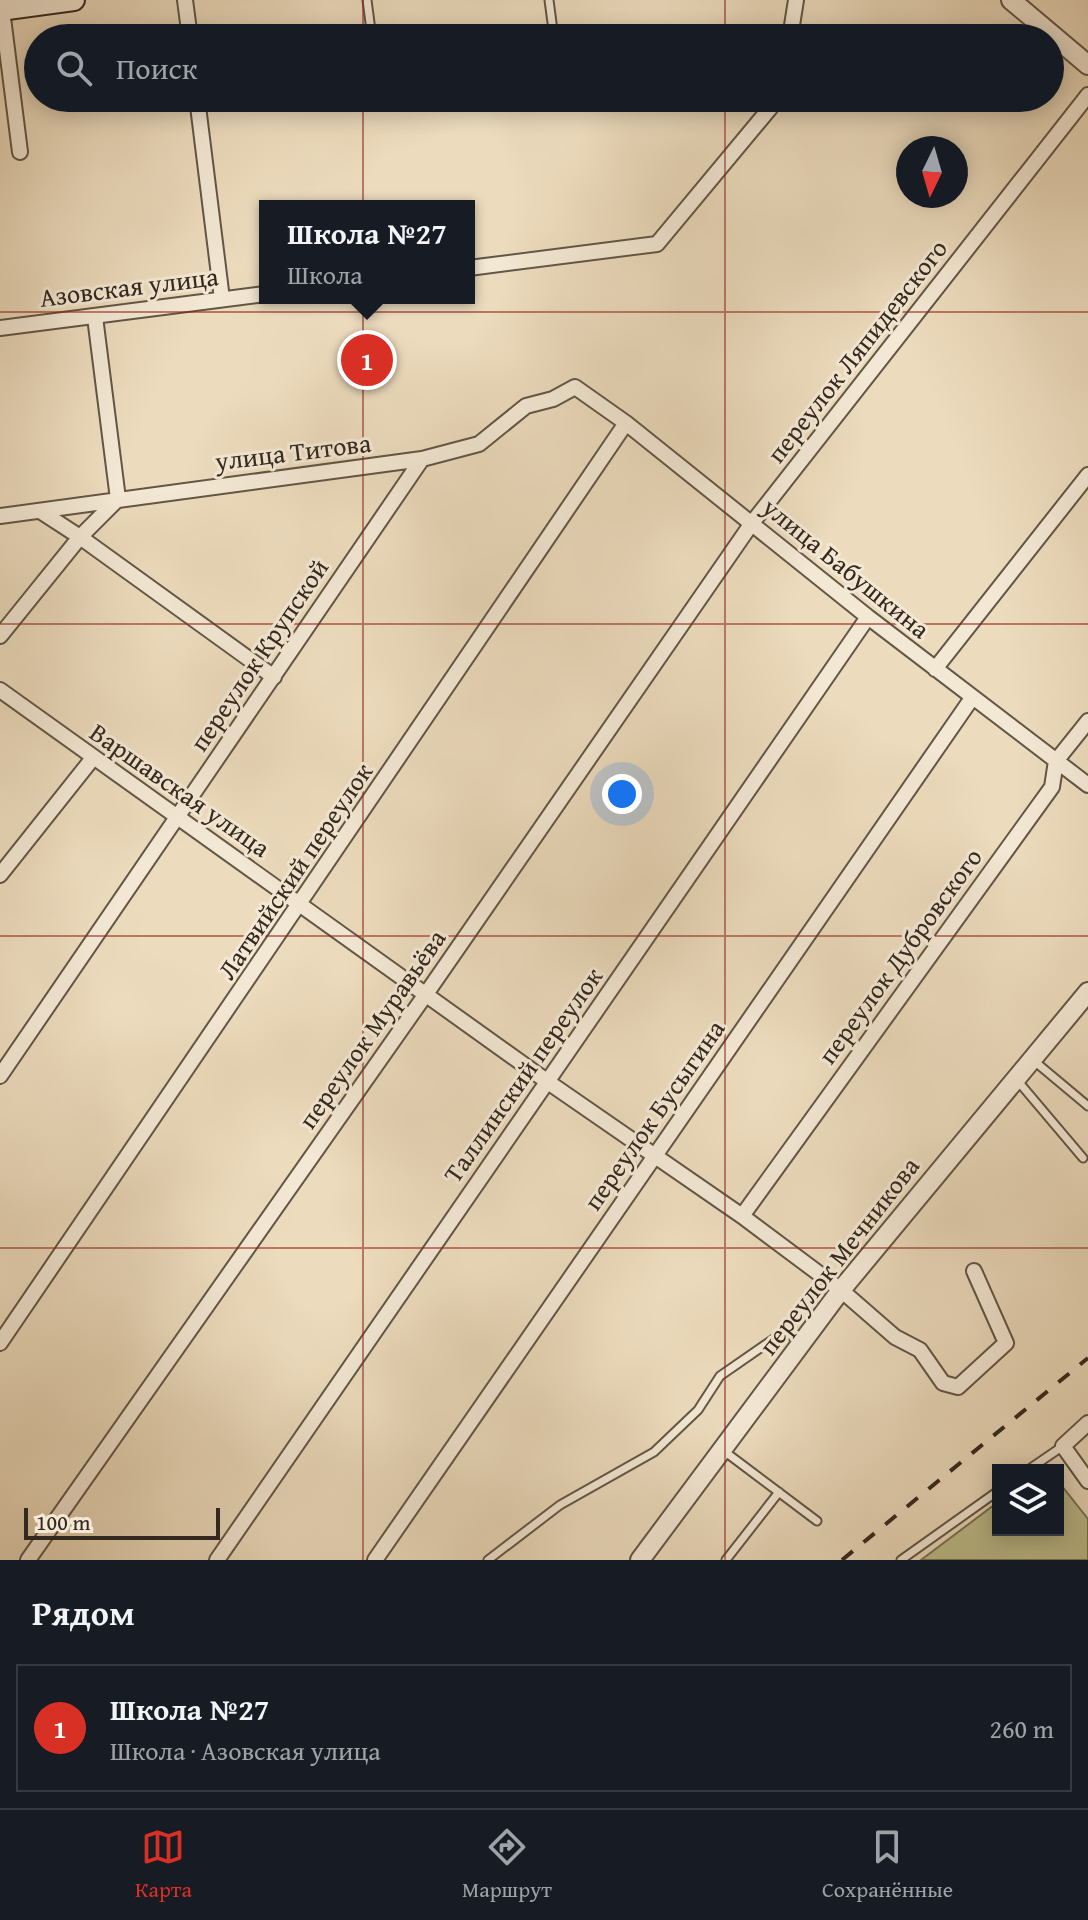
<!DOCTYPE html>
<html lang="ru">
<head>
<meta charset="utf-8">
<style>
	body { margin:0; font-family:"Gentium Book Plus",serif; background:#242831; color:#f1f3f6 }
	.controls { position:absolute; right:24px; bottom:24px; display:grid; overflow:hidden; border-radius:0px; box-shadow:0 4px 20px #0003 }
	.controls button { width:72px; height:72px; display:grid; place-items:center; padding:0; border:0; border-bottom:2px solid #363941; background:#171b24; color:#f1f3f6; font:40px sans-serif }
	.compass { position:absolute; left:896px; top:136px; width:72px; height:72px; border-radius:50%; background:#171b24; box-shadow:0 4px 20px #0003; rotate:185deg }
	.scale { position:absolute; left:24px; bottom:20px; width:196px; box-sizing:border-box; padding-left:8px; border:4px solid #34291e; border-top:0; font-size:22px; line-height:28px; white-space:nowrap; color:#34291e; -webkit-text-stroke:6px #f3e8d4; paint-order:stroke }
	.you { position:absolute; left:622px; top:794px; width:28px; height:28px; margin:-20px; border:6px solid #fff; border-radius:50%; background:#1a73e8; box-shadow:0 0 0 12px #1a73e833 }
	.badge { display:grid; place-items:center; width:52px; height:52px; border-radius:50%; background:#d93025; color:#fff; font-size:26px; font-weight:700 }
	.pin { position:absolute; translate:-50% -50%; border:4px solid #fff; box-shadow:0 2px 8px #0006 }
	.popup { position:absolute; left:259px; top:200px; width:216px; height:104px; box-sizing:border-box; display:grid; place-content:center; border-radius:0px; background:#171b24; filter:drop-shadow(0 2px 6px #0005); font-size:26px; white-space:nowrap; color:#9ea1a6 }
	.popup b { font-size:30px; color:#f1f3f6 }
	.popup::after { content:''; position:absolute; left:50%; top:100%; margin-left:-16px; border:16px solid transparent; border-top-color:#171b24 }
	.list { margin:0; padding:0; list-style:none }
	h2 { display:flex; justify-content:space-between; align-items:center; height:104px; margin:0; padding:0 32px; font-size:34px }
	h2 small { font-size:26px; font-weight:400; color:#9ea1a6 }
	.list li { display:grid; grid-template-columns:52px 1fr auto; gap:24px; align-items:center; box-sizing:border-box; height:128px; margin:0 16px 16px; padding:0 16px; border:2px solid #363941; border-radius:0px }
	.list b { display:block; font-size:30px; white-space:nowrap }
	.list p { margin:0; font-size:26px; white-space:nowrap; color:#9ea1a6 }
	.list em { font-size:26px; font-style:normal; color:#9ea1a6 }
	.icon { flex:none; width:44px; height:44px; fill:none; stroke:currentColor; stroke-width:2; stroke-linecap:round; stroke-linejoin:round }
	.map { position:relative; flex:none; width:1088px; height:1560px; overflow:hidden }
	.search { position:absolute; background:#171b24; box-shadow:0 4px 20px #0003; left:24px; right:24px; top:24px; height:88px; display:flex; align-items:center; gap:20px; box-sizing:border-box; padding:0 28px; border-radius:44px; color:#9ea1a6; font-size:30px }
	.sheet { height:248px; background:#171b24 }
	nav { display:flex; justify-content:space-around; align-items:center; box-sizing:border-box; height:112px; border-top:2px solid #363941; background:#171b24; font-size:22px; color:#9ea1a6 }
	nav a { display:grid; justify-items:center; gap:4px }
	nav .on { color:#d93025 }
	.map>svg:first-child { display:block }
	.green { fill:#bebe8d; stroke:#797456; stroke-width:2 }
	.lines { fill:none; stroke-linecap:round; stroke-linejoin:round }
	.service-casing { stroke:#625646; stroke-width:11 }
	.minor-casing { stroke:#625646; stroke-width:18 }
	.tertiary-casing { stroke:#625646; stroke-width:22 }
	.secondary-casing { stroke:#34291e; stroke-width:24 }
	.service { stroke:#f3e8d4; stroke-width:7 }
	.minor { stroke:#f3e8d4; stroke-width:14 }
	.tertiary { stroke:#f3e8d4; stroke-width:18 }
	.secondary { stroke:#f3e8d4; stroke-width:20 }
	.rail { stroke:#34291e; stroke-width:4; stroke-dasharray:14 14; stroke-linecap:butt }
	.grid { fill:none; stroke:#8f2418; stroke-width:2; stroke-opacity:0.55 }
	.labels { text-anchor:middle; stroke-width:6; stroke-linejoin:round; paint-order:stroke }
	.street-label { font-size:26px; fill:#34291e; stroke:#f3e8d4 }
</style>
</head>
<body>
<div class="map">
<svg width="1088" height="1560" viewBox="0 0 1088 1560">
	<rect width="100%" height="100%" fill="#ecdbbd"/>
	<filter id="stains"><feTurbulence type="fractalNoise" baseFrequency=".0025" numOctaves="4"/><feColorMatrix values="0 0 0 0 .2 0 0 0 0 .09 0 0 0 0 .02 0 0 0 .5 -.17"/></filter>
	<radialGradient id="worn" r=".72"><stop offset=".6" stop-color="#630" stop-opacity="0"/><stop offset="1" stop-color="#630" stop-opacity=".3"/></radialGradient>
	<path class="green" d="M1058,1481l30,38v41h-167l77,-58v28h60z"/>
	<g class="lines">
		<g class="service-casing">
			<path id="service" d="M367,0l5,38
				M549,0l5,38
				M381,98h3
				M1033,1060l55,46
				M1017,1080l66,78
				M724,1451l93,70
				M1028,1470l35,-24
				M488,1560l72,-55 94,-53 44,-42 22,-34 65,-45 15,11
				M726,1560l53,-68
				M901,1560l97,-69"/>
		</g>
		<g class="minor-casing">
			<path id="minor" d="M185,0l5,38
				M0,7l2,3 18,142
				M790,38l6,-38
				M197,98l25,201
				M469,268l188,-24 114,-137 2,-9
				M0,328l265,-34
				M40,511l40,26 194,140
				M0,516l422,-57 57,-15 47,-38 27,-7 22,-12 51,36 242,194 220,168
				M0,636l80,-99 38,-38 -23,-182
				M935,669l153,-194
				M0,690l548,392 194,134 99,74 54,47 25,13 23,33 15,4 48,-44 -32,-72
				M0,875l93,-117
				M0,1076l422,-617
				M742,1216l310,-429 4,-26 32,-40
				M0,1343l626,-920
				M1088,1423l-25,23 25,35
				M28,1560l398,-566 326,-471 336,-428
				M217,1560l651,-943
				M375,1560l597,-862"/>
		</g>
		<g class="tertiary-casing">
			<path id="tertiary" d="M1011,0l77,65
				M640,1560l201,-270 247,-298"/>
		</g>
		<g class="secondary-casing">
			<path id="secondary" d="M0,10l74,-10"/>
		</g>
		<use href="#service" class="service"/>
		<use href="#minor" class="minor"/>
		<use href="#tertiary" class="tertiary"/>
		<use href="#secondary" class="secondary"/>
		<path class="rail" d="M842,1560l246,-202"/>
	</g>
	<path class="grid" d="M363,0v38M725,0v38M363,98v1462M725,98v1462M0,312h1088M0,624h1088M0,936h1088M0,1248h1088"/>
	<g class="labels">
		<g class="street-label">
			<text transform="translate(129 287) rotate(-7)" y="9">Азовская улица</text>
			<text transform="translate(857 351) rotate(-52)" y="9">переулок Ляпидевского</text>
			<text transform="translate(293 452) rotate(-7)" y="9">улица Титова</text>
			<text transform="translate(846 568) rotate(39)" y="9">улица Бабушкина</text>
			<text transform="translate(259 655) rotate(-56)" y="9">переулок Крупской</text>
			<text transform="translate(180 790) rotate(35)" y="9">Варшавская улица</text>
			<text transform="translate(295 871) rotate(-56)" y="9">Латвийский переулок</text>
			<text transform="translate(900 956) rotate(-54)" y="9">переулок Дубровского</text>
			<text transform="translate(372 1029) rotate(-55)" y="9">переулок Муравьёва</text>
			<text transform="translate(523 1075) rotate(-55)" y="9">Таллинский переулок</text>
			<text transform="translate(654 1115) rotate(-55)" y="9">переулок Бусыгина</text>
			<text transform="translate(839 1256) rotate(-52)" y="9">переулок Мечникова</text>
		</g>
	</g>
	<rect width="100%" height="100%" filter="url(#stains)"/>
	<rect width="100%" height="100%" fill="url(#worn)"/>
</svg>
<div class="controls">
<button><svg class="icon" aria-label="layers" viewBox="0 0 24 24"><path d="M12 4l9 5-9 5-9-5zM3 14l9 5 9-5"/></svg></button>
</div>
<svg class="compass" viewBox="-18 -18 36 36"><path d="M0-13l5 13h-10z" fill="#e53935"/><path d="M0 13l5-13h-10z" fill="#9ea1a6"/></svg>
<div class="scale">100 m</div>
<div class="you"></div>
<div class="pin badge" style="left:367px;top:360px">1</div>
<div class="popup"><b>Школа №27</b>Школа</div>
<div class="search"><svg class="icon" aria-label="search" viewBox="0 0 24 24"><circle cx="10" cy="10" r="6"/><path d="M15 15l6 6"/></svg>Поиск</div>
</div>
<section class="sheet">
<h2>Рядом<small></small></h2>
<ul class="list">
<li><span class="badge">1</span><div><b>Школа №27</b><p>Школа · Азовская улица</p></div><em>260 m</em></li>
</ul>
</section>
<nav>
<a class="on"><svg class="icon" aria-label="map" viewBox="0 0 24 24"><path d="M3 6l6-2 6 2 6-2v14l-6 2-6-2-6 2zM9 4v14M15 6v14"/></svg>Карта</a>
<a><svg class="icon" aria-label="directions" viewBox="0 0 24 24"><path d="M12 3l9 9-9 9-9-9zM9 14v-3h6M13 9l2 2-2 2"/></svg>Маршрут</a>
<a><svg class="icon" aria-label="saved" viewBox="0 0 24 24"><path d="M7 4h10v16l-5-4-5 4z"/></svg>Сохранённые</a>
</nav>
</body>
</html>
